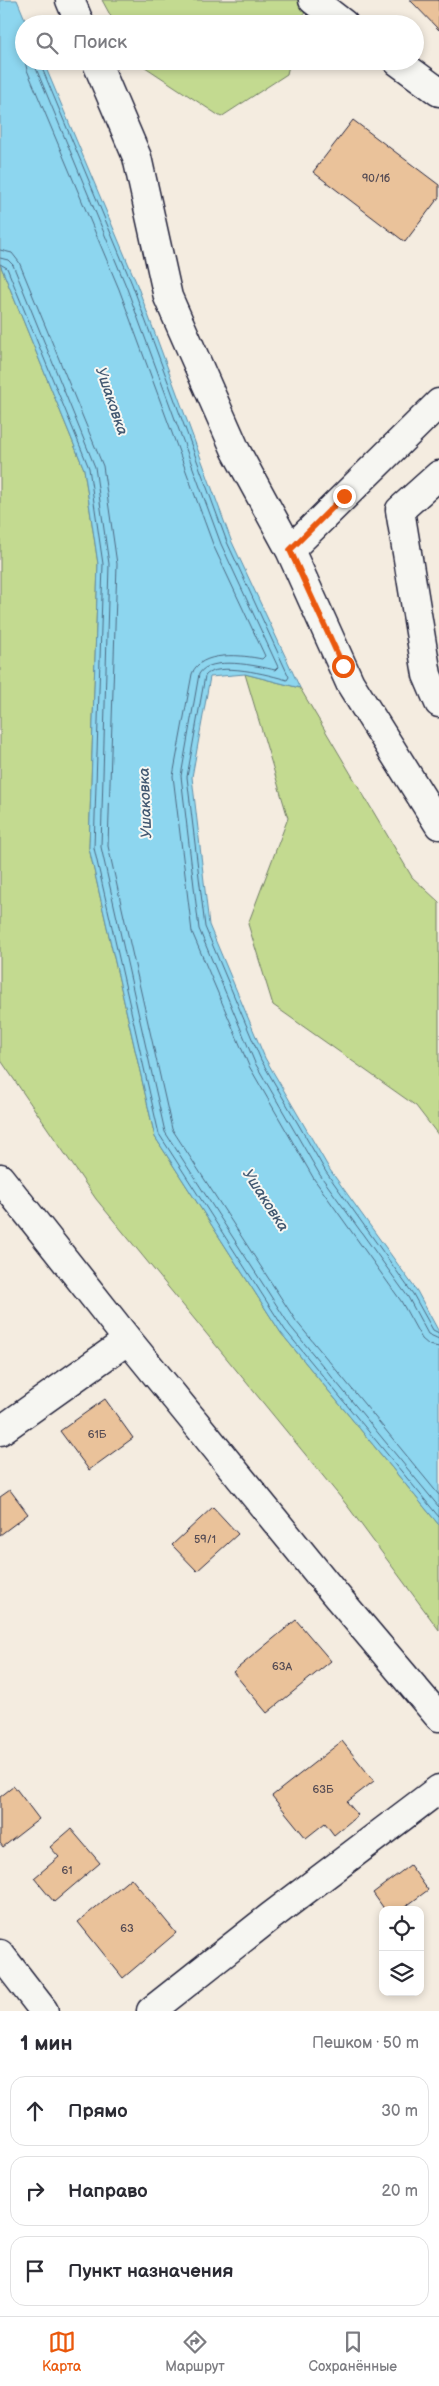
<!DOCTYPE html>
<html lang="ru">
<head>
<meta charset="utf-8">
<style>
	body { margin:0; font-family:"Balsamiq Sans",sans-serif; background:#f7f7f7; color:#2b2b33 }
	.controls { position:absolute; right:15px; bottom:15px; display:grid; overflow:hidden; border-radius:10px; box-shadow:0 2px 8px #0003 }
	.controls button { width:45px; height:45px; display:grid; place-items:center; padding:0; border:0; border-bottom:1px solid #e1e1e2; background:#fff; color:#2b2b33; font:25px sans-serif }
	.stop { position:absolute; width:15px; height:15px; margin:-11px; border:4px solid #ea580c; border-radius:50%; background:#fff }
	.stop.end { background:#ea580c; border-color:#fff; box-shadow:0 1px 5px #0008 }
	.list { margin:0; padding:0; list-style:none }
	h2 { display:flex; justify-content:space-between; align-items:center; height:65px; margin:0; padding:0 20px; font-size:21px }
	h2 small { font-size:16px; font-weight:400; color:#7c7c81 }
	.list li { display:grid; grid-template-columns:32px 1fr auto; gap:15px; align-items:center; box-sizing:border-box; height:70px; margin:0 10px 10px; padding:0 10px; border:1px solid #e1e1e2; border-radius:15px }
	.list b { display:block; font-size:19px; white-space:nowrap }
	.list em { font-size:16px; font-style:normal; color:#7c7c81 }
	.icon { flex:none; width:28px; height:28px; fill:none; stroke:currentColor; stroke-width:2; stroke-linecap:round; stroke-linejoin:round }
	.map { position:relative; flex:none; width:439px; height:2011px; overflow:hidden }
	.search { position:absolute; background:#fff; box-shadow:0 2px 8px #0003; left:15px; right:15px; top:15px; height:55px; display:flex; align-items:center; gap:12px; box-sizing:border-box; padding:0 18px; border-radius:28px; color:#7c7c81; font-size:19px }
	.sheet { height:305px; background:#fff }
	nav { display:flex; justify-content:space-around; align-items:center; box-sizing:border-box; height:70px; border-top:1px solid #e1e1e2; background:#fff; font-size:14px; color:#7c7c81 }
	nav a { display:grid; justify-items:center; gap:2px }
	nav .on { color:#ea580c }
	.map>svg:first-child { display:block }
	.green { fill:#c3da90; stroke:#727e66 }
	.water { fill:#8dd6ef; stroke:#628ea7 }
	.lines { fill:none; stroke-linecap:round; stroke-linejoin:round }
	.shore { stroke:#4d6a83; stroke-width:1 }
	.building { fill:#eac29a; stroke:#22223b }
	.minor-casing { stroke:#22223b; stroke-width:31 }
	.minor { stroke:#f6f6f2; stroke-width:28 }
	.route { stroke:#ea580c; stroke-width:6 }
	.labels { text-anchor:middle; stroke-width:4; stroke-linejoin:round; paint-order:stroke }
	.number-label { font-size:11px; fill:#544a53 }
	.water-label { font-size:15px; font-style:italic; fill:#425871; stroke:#f6f6f2 }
</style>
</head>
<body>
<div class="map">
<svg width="439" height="2011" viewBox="0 0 439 2011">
	<rect width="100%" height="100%" fill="#f4ece0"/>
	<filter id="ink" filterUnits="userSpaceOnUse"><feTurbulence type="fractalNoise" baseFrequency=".02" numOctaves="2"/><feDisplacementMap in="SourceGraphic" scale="10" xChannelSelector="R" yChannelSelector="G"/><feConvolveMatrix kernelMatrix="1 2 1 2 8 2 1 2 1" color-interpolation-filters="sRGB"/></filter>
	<g filter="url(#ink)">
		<path class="green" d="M102,0h199l5,8 -5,16h-186z
			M136,61h154l-3,13 -66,43z
			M0,264l84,205 14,95 -9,284 66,289 126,196 158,192v105l-93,-126 -250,-305 -96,-140z
			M245,674l55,14 112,189 27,25v234l-23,-30 -143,-101 -25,-81 40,-106z"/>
		<path class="water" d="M0,0h17l10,24h-3v37h19l93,221 95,258 69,148 -55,-14 -35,3 -18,100 17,148 56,133 65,112 87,121 22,41v193l-158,-192 -126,-196 -66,-289 9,-284 -14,-95 -84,-205z"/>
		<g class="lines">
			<path class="shore" d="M25,61l2,9 92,219 95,258 51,109 -3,3c-19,-4 -62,-9 -70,15l-19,102 19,156 57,134 65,113 87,122 21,38 7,6 10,2
				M33,61l93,225 95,258 57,123 -3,3c-17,-4 -65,-15 -76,4l-18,102 18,153 56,134 65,112 88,122 20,37 11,5
				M39,61l93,223 95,258 62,135 -2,3c-17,-5 -70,-19 -82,-4l-18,101 18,150 56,133 65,112 87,122 20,36 6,3
				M0,250l12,3 7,9 84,204 14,98 -9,282 64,283 124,192 143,174
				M0,258l8,2 5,5 82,202 14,97 -8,283 64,285 125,194 149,181
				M0,264l7,4 82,200 14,96 -9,284 65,286 126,196 154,187"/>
		</g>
		<path class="building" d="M409,0h30v30l-27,-28z
			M353,120l86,65v12l-34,45 -92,-70z
			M105,1399l28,39 -44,32 -29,-39z
			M10,1490l18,24 -28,21v-38z
			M213,1507l25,27 -41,37 -25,-26z
			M296,1620l35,41 -64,52 -34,-41z
			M342,1741l32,40 -27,21 11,13 -24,20 -9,-12 -19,15 -34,-42z
			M14,1786l25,33 -36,28 -3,-4v-46z
			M71,1829l29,34 -46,39 -20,-24 25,-21 -9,-10z
			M410,1865l18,25 -27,20h-16l-12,-17z
			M131,1878l45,55 -53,45 -45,-56z"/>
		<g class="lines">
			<g class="minor-casing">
				<path id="minor" d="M70,0l10,24
					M313,0l31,24
					M96,61l41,96 31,140 68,154 54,99
					M397,61l42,31
					M439,403l-149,147 60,133 89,142
					M439,475l-39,35 27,165 12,28
					M0,1178l128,162 206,253 105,124
					M0,1431l128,-91
					M0,1954l44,57
					M151,2011l119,-94 169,-128"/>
			</g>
			<use href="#minor" class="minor"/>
		</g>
	</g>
	<g class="lines" filter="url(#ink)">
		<path class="route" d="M343,666l-53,-116 54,-54"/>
	</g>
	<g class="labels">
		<g class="number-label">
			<text x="376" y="182">90/1б</text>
			<text x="97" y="1438">61Б</text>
			<text x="205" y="1543">59/1</text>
			<text x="282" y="1670">63А</text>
			<text x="323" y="1793">63Б</text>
			<text x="67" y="1874">61</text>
			<text x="127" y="1932">63</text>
		</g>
		<g class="water-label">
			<text transform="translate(112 401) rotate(71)" y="5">Ушаковка</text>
			<text transform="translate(145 803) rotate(-92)" y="5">Ушаковка</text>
			<text transform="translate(266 1200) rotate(57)" y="5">Ушаковка</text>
		</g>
	</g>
</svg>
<div class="controls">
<button><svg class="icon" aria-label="locate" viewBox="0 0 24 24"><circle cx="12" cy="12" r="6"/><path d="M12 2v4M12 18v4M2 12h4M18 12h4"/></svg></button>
<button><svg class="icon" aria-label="layers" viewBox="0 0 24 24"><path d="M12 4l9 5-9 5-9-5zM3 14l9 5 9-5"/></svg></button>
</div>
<div class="stop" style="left:343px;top:666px"></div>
<div class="stop end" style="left:344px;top:496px"></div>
<div class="search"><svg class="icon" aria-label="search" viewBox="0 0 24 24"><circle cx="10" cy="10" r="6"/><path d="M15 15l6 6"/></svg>Поиск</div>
</div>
<section class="sheet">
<h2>1 мин<small>Пешком · 50 m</small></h2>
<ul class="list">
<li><svg class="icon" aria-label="ahead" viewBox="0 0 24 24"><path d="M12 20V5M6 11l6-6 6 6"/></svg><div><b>Прямо</b></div><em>30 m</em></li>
<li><svg class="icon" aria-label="right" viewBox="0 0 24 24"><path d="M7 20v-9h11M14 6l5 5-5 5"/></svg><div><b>Направо</b></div><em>20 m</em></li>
<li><svg class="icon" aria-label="arrive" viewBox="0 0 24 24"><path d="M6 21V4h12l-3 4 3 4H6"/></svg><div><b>Пункт назначения</b></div></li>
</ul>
</section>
<nav>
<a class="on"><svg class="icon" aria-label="map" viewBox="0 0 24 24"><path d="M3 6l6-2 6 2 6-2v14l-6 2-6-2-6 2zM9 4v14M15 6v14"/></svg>Карта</a>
<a><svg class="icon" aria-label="directions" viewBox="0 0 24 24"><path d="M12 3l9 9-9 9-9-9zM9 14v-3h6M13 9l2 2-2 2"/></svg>Маршрут</a>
<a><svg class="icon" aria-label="saved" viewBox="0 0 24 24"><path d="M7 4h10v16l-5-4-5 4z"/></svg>Сохранённые</a>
</nav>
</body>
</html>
